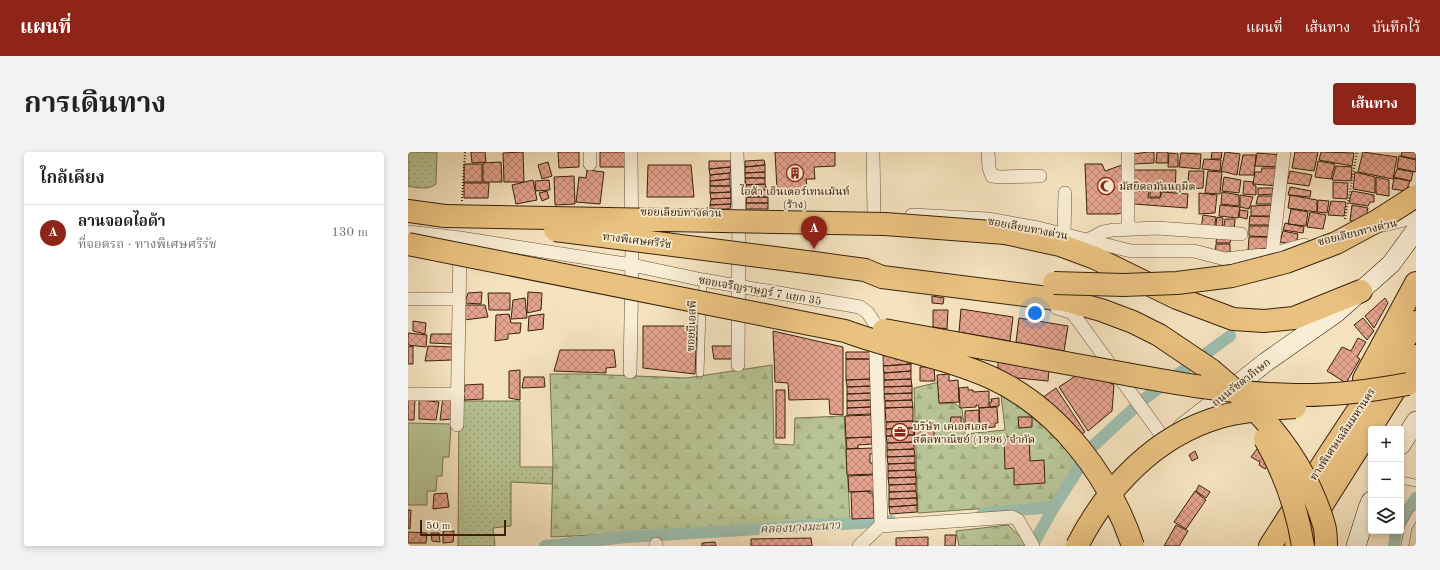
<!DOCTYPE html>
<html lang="th">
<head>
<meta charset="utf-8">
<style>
	body { margin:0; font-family:"Old Standard TT","Noto Serif Thai",serif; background:#f2f2f2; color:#202124 }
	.controls { position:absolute; right:12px; bottom:12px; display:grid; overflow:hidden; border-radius:4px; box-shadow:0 2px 6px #0003 }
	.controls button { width:36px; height:36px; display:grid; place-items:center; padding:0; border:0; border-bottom:1px solid #e0e0e0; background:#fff; color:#202124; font:20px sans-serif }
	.scale { position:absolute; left:12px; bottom:10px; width:86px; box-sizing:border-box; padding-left:4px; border:2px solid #39210d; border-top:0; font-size:11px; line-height:14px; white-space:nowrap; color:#39210d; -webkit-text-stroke:3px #f8edd5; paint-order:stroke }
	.you { position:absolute; left:627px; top:161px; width:14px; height:14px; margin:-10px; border:3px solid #fff; border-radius:50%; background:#1a73e8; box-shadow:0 0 0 6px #1a73e833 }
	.badge { display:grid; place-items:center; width:26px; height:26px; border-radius:50%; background:#8f2418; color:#fff; font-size:13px; font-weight:700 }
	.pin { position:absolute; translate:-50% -33px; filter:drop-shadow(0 1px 2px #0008) }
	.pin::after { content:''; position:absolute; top:21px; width:14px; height:12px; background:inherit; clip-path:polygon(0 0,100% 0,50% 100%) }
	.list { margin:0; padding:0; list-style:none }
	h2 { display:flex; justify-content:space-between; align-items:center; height:52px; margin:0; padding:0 16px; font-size:17px }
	h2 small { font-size:13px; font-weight:400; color:#757577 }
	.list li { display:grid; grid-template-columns:26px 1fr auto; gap:12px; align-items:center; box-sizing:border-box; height:56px; padding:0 16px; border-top:1px solid #e0e0e0 }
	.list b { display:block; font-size:15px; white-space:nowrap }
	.list p { margin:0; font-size:13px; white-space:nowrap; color:#757577 }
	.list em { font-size:13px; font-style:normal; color:#757577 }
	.icon { flex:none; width:22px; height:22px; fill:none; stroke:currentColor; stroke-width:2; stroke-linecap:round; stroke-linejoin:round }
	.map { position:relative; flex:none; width:1008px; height:394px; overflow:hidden; border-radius:4px }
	header { display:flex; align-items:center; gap:24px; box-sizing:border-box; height:56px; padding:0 20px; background:#8f2418; color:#fff }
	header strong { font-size:19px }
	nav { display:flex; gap:22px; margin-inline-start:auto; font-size:14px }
	.intro { display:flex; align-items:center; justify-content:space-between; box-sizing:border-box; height:96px; padding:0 24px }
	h1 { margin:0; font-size:28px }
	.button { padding:10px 18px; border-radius:4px; background:#8f2418; color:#fff; font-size:14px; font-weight:700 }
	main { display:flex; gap:24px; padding:0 24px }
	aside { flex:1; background:#fff; border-radius:4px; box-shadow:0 2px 6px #0003 }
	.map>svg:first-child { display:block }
	.grass { fill:url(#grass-dots); stroke:#787251 }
	.forest { fill:url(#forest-firs); stroke:#787251 }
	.garden { fill:#b8c495; stroke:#787251 }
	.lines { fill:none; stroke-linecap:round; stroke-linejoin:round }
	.canal { stroke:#9dbeae; stroke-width:12 }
	.building { fill:url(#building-cross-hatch); stroke:#39210d }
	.lane-casing { stroke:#68523a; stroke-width:8 }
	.street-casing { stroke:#68523a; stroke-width:14 }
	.secondary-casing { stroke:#39210d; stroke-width:20 }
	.highway-casing { stroke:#39210d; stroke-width:24 }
	.path { stroke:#39210d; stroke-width:2; stroke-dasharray:1 2; stroke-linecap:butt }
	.lane { stroke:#f8edd5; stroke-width:7 }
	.street { stroke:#f8edd5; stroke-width:13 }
	.secondary { stroke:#f8edd5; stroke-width:19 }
	.highway { stroke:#eac280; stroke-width:22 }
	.highway-bridge-casing { stroke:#39210d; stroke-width:24; stroke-linecap:butt }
	.highway-bridge { stroke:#eac280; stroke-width:22 }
	.labels { text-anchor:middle; stroke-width:3.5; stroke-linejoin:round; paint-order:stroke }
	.poi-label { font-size:11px; fill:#39210d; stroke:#f8edd5; text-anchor:start }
	.street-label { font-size:11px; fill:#39210d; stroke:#f8edd5 }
	.water-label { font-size:12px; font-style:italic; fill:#57503d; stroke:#f8edd5 }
</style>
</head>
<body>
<header>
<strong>แผนที่</strong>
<nav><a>แผนที่</a><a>เส้นทาง</a><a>บันทึกไว้</a></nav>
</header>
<div class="intro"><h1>การเดินทาง</h1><a class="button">เส้นทาง</a></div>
<main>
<aside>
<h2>ใกล้เคียง<small></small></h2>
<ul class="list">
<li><span class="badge">A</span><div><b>ลานจอดไอด้า</b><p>ที่จอดรถ · ทางพิเศษศรีรัช</p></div><em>130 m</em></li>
</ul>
</aside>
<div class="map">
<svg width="1008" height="394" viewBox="0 0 1008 394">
	<defs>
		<pattern id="grass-dots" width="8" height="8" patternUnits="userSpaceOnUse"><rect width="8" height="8" fill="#b8c495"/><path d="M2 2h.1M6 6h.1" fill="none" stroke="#9fa87f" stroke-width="1.8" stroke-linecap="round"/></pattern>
		<pattern id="forest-firs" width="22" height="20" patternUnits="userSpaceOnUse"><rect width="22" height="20" fill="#b8c495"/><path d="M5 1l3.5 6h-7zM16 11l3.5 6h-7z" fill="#9fa87f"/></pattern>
		<pattern id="building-cross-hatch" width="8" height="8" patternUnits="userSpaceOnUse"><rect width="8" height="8" fill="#e4a38e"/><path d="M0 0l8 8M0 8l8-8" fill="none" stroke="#ba8472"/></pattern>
	</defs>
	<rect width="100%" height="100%" fill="#f5e3bf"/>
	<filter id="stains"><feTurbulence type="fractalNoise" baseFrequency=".005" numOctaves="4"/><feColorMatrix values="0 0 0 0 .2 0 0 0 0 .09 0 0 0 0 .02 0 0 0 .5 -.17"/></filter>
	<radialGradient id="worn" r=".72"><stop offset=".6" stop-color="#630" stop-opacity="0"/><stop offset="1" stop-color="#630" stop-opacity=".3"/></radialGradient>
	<path class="grass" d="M0,0h29l-1,32c-8,6 -18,4 -28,2z
		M51,249h61v66h33l-1,17 -41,-2v44l-18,2 2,17 -2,1h-35z"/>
	<path class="forest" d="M364,213l2,79 20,1 1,-27 49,-2 6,102 -190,14 -109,5 2,-74 -3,-89h35l102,4z
		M531,230l1,22 14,-1 8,6 3,25 40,-4 -4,-36 7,4 40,32 29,31 -22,36 -7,7 -130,9 -4,-125z
		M600,373l17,16 -1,5h-65l-3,-15z"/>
	<path class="garden" d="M0,271l43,1 -2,33h-6l-1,19h-5l-1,15h-9v14h-19z"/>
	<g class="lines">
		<path class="canal" d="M575,361l71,-6
			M993,368l15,-22
			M137,394l82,-9 264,-16
			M624,394l22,-39 39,-61 51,-47 86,-63
			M986,394l2,-15"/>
	</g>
	<path class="building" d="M63,0h14l1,10 -14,1z
		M115,0l1,30h-20l-1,-29z
		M150,0h21v15l-20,1z
		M192,0h25v15h-25z
		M367,0h60v14l-21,1 1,12h-9l1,9 -30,2z
		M740,0h6v11l-20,1v-10z
		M749,0h11v11h-12z
		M804,0h10l-1,7h-10z
		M817,0l15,2 -3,21 -16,-4z
		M887,0h23l-4,19 -22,-3z
		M913,0l33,1 -2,13 -33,-6z
		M955,0l34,5 -4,22 -35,-7z
		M994,0h14v7l-15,-3z
		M761,1l9,1v13h-10z
		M773,1l20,1 -1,15 -21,-2z
		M849,1l25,2 -1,12 -26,-1z
		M835,3h13l-2,20h-15z
		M991,4l17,4v12l-19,-4z
		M796,7l17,1 -1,11 -18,-2z
		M356,8l1,5 -20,2v-6z
		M301,9h22v6l-22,2z
		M910,9l17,3 -4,15 -16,-2z
		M93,10l1,20h-19v-19z
		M140,10l4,14 -10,3 -4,-14z
		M56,12h18v18h-18z
		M677,12h17l3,7 17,-6 4,46 -8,3h-31z
		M240,13h43l3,32h-47z
		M357,13v7l-20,1v-6z
		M928,14l16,1 -1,14 -19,-1z
		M323,15l-1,6 -20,2 -1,-6z
		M854,16h19l-2,18 -26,-2 2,-12h6z
		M989,17l16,3 -2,9 -17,-4z
		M179,18l17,2 -4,32 -24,-2 3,-25 7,1z
		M725,18h43l-1,22 -14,-1 -1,6h-10v-7h-17z
		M781,19h15l-1,17 -16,1z
		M800,19l14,1 -2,22 -15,-1z
		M882,19l22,4 -3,11 -22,-3z
		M357,20v6h-20v-5z
		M947,20l20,5v16l-22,-4z
		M322,21v6l-20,2v-6z
		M166,24l1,28 -20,1 -1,-28z
		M816,25l17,3 -2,13 -17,-2z
		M968,25l13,3v16l-13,-2z
		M337,26h20v6l-19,1z
		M986,26l16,3 -4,10 -14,-2z
		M322,27v7h-20v-5z
		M125,28l4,20 -21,4 -4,-19z
		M141,28l1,10 -14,1 -1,-10z
		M836,29l9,1v3l3,1v9l-13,-1z
		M925,30l15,1 -1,16 -14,-1z
		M56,31h25l-1,15h-24z
		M357,32l2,6h-21v-5z
		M302,34h20l1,6 -21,1z
		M882,35l21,4 -1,6 -22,-2z
		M850,36h15v6l-15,1z
		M338,38h21l1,7h-21z
		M139,39l2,7 -7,3 -3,-8z
		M726,39h15l-1,7h12l2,-6 26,2 -1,14 -53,-4z
		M944,39l22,4v7h-4l-2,4 -19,-3z
		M323,40v6l-20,1 -1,-6z
		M814,40l17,3v11l-18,-2z
		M791,41l18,2 -2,18 -16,1z
		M832,43l13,2 -4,12 -9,-2z
		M882,43l27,5v12l-29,-4z
		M850,44h16v8h-18z
		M339,45h21v6h-22z
		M323,46v6l-21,1 1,-6z
		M910,48l11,1 -2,12 -10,-1z
		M923,49l15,1 -2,14 -16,-1z
		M338,51h22v6h-22z
		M323,52l-1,5h-20v-4z
		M812,53l20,2 -2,11 -19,-2z
		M865,53l1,11h-23v-10z
		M944,53l16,3 -2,8 -11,5h-5z
		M883,57l17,3 -2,14 -18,-2z
		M832,58l8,1 -1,8 -8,-2z
		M902,60l16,3 -3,14 -16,-2z
		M795,63l13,2 -2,13h-13z
		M842,64l21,1 -1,8h-21z
		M809,65l6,1 -1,14 -7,-1z
		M817,67h10l-1,14 -11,-1z
		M877,71l19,4 -1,6 -20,-3z
		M841,74h24v11l-24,-1z
		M875,79l15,3 -2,11 -16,-3z
		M809,82l15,1 -2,8h-14z
		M841,85h24l-1,14h-24z
		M808,92h14v10h-15z
		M74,140l-1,12 -16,-1 3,-10z
		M120,140l14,1 -1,17 -14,3z
		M80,141h22v17h-21z
		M524,144l12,2 -1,6 -11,-1z
		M117,146l2,20 -16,1 2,-19z
		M977,146l3,5 -14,25 -9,-12z
		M56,153h21l3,12 -24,3z
		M553,157l52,8 -3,24 -51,-9z
		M525,158h15l-1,19 -14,-2z
		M101,162l2,9h10l-1,10 -12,1v5l-13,2 1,-26z
		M136,162l-1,15 -15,2 1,-15z
		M611,166l49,8 -4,25 -48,-9z
		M955,166l11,13 -7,9 -13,-15z
		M5,169l13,2 -1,11 -12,-3z
		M235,174h54l-2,48 -52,-6z
		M365,179l70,16v68l-13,-1 -1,-15 -40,1 -1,-17 -13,-1z
		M0,181l19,2 -1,12 -18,-2z
		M23,182h22v10l-23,-1z
		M950,186l8,4 -9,15 3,2 -14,24 -19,-12 15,-24 9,4z
		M5,194v18h-5v-17z
		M20,194l25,1 -1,13 -27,1z
		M304,194h25l-2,13h-21z
		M152,198h54l2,17 -10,1v5l-52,-2z
		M438,200h24v7h-24z
		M475,200l27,5 1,7 -28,2z
		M438,207h24v20l-24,1z
		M590,210l51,8 -1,11 -41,-4 -9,-7z
		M503,212v7l-27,2 -1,-7z
		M512,215h14l1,14h-15z
		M112,218v30l-11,-2v-27z
		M503,219v8l-27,1v-7z
		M675,219l31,14 -2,26 -24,20 -29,-44z
		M541,222v7l9,-1 1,22 -20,1 -2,-28z
		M116,225h20l1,10 -23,1z
		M462,227l1,7 -24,1 -1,-7z
		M503,227l1,7 -28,1v-7z
		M75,232v15l-19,1 1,-15z
		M463,234v7l-24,1v-7z
		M504,234v7l-28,1v-7z
		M560,235v3h5v2l16,-1v16l-10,1 -1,-3h-2v2l-16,1 -1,-20z
		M648,236l29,44 -12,7 -31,-41z
		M368,238h9v48h-9z
		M463,241v7l-24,1v-7z
		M504,241v7l-27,1 -1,-7z
		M46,244l-1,23 -13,1 3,-23z
		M0,246h7l-1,22h-6z
		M591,246v8l-9,1v-5h2l-1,-3z
		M11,248l20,2 -3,18 -17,-1z
		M463,248v7l-24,1v-7z
		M504,248l1,7 -28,1v-7z
		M463,255v7l-24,1v-7z
		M505,255v14l-27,1 -1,-14z
		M589,255l1,16h-3v4l-15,1 -1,-20z
		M571,258v18h-14v-17z
		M463,263l1,22 -26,1 -1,-22z
		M543,265h10v7h-11z
		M610,265h14v10l-13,1z
		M505,269v7l-27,1v-7z
		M526,269v20l-19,1 -1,-20z
		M505,276l1,7 -28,1v-7z
		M506,283v7l-27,1 -1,-7z
		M621,284l1,25 14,-1 1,23 -31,2v-17l-9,1 -1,-32z
		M464,285v7l-14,1v3l-11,1 -1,-11z
		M506,290v7l-27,1v-7z
		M466,296v6h-4v9h4l1,11 -28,1 -1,-26z
		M506,297l1,7 -28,1v-7z
		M849,297l15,9 -7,11 -6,-4 1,-3 -9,-5z
		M787,299l3,7 -6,3 -3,-6z
		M507,304v7l-27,1 -1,-7z
		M507,311v7l-27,1v-7z
		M507,318l1,7 -28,1v-7z
		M466,323v16l-25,1 -1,-16z
		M508,325v7l-27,1 -1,-7z
		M508,332v7l-27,1v-7z
		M791,333l11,7 -4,6 -10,-7z
		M461,339v2h4l1,25 -22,1 -1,-27z
		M508,339l1,7 -28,1v-7z
		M787,339l11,9 -20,29 -12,-7z
		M39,341l2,14 -16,2 1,-15z
		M509,346v7l-28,2v-8z
		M509,353v7l-27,2 -1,-7z
		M0,358h3l-1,19 -2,-1z
		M768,373l12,6 -9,15h-15z
		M35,379h11l-1,11 -10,1z
		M0,380l19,1 -1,10h-18z
		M23,381h8l1,9 -8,-1z
		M537,383h11l-1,11h-10z
		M520,385v9h-32v-8z
		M403,386l1,8h-61v-7z
		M307,390l1,4h-14v-3z"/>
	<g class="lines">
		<g class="lane-casing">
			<path id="lane" d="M292,221l3,-93
				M993,328l15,3
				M997,394l3,-18 8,-14"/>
		</g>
		<g class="street-casing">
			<path id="street" d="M182,0v12
				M329,0l2,60 -1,153
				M465,0l1,62
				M580,0l1,16 3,8 8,1 40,-1
				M720,0v77
				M504,63l76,4 50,9 93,23h63l31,8 47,-5 32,-9
				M971,74l37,-9
				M0,80l52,6 172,27 71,15 157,27 8,6 7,11 6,200 -1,2 -21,20
				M656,83l1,-42
				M680,88l15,-8 10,-2 44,-2 84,6
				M864,102l12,-102
				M0,147h51
				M649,156l14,4 6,7 88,121
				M222,220l2,-107 -1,-113
				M0,242h50
				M49,273l3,-177
				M472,374l132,-9 6,3 15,26
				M248,392v2"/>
		</g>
		<g class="secondary-casing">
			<path id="secondary" d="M774,276l84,-66 70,-49 55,-49 25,-34
				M993,293l15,-24
				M948,394l12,-38 3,-7"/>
		</g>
		<g class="highway-casing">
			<path id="highway" d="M0,59l37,5
				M597,81l55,12 35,13 82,40 56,21 31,2 30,-3 67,-27
				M406,111l51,7 17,7 182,23 37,10 32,12 26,13 52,35
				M956,227l52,-96
				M862,394l60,-93 86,-131
				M888,394l120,-190"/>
		</g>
		<path class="path" d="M54,49l3,-49
			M937,67l12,-67"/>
		<use href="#lane" class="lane"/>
		<use href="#street" class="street"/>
		<use href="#secondary" class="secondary"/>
		<use href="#highway" class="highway"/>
		<g class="highway-bridge-casing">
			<path id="highway-bridge" d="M37,64l440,8 120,9
				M147,78l259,33
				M0,92l437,87c48,18 100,26 147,47 67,31 118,99 141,168
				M646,131l69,2 54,-2 55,-7 54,-14 50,-19 41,-22 39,-25
				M476,178c70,13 139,25 209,38 66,12 133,26 201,27 38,1 76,-4 114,-11
				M803,218c17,14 33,28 48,44 29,31 53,70 65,111 2,6 2,14 2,21
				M857,287c19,33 32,69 38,107
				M669,394c30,-59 78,-110 143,-129 24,-7 50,-8 75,-10"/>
		</g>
		<use href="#highway-bridge" class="highway-bridge"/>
	</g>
	<defs>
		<g id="building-ring" transform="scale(0.9)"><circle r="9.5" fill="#f8edd5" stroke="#8f2418" stroke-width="1.5"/><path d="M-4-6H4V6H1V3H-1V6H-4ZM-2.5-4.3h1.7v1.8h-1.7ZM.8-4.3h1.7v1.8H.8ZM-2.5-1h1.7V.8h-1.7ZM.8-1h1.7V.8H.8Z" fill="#8f2418"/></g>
		<g id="mosque-ring" transform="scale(0.9)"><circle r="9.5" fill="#f8edd5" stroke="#8f2418" stroke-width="1.5"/><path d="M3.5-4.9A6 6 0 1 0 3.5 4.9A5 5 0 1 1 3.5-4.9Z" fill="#8f2418"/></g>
		<g id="office-ring" transform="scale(0.9)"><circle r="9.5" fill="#f8edd5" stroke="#8f2418" stroke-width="1.5"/><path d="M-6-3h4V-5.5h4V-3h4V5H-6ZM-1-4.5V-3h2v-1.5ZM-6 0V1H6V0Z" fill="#8f2418"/></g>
	</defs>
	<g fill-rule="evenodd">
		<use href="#building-ring" x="387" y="21"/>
		<use href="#mosque-ring" x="698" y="34"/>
		<use href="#office-ring" x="492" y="280"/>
	</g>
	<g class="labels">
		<g class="poi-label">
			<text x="711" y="38">มัสยิดอมันนฤมิต</text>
			<text x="387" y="43" text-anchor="middle">ไอด้า เอ็นเตอร์เทนเม้นท์<tspan x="387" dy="13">(ร้าง)</tspan></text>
			<text x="505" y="278">บริษัท เคเอสเอส<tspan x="505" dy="13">สตีลพาณิชย์ (1996) จำกัด</tspan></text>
		</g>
		<g class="street-label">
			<text transform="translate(273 60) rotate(1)" y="4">ซอยเลียบทางด่วน</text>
			<text transform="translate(620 76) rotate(11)" y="4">ซอยเลียบทางด่วน</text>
			<text transform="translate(949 80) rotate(-14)" y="4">ซอยเลียบทางด่วน</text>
			<text transform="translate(229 88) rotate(7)" y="4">ทางพิเศษศรีรัช</text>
			<text transform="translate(352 138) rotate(10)" y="4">ซอยเจริญราษฎร์ 7 แยก 35</text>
			<text transform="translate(283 174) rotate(-88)" y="4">ซอยบีเอสพี</text>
			<text transform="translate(833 230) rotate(-38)" y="4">ถนนรัชดาภิเษก</text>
			<text transform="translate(934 282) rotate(-56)" y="4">ทางพิเศษเฉลิมมหานคร</text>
		</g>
		<g class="water-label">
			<text transform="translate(392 375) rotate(-3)" y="4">คลองบางมะนาว</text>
		</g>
	</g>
	<rect width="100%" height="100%" filter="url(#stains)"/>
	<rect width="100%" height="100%" fill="url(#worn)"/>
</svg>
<div class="controls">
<button>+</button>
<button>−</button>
<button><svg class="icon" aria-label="layers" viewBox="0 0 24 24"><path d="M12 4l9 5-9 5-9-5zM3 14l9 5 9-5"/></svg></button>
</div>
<div class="scale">50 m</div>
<div class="you"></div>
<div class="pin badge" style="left:406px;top:97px">A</div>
</div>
</main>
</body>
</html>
